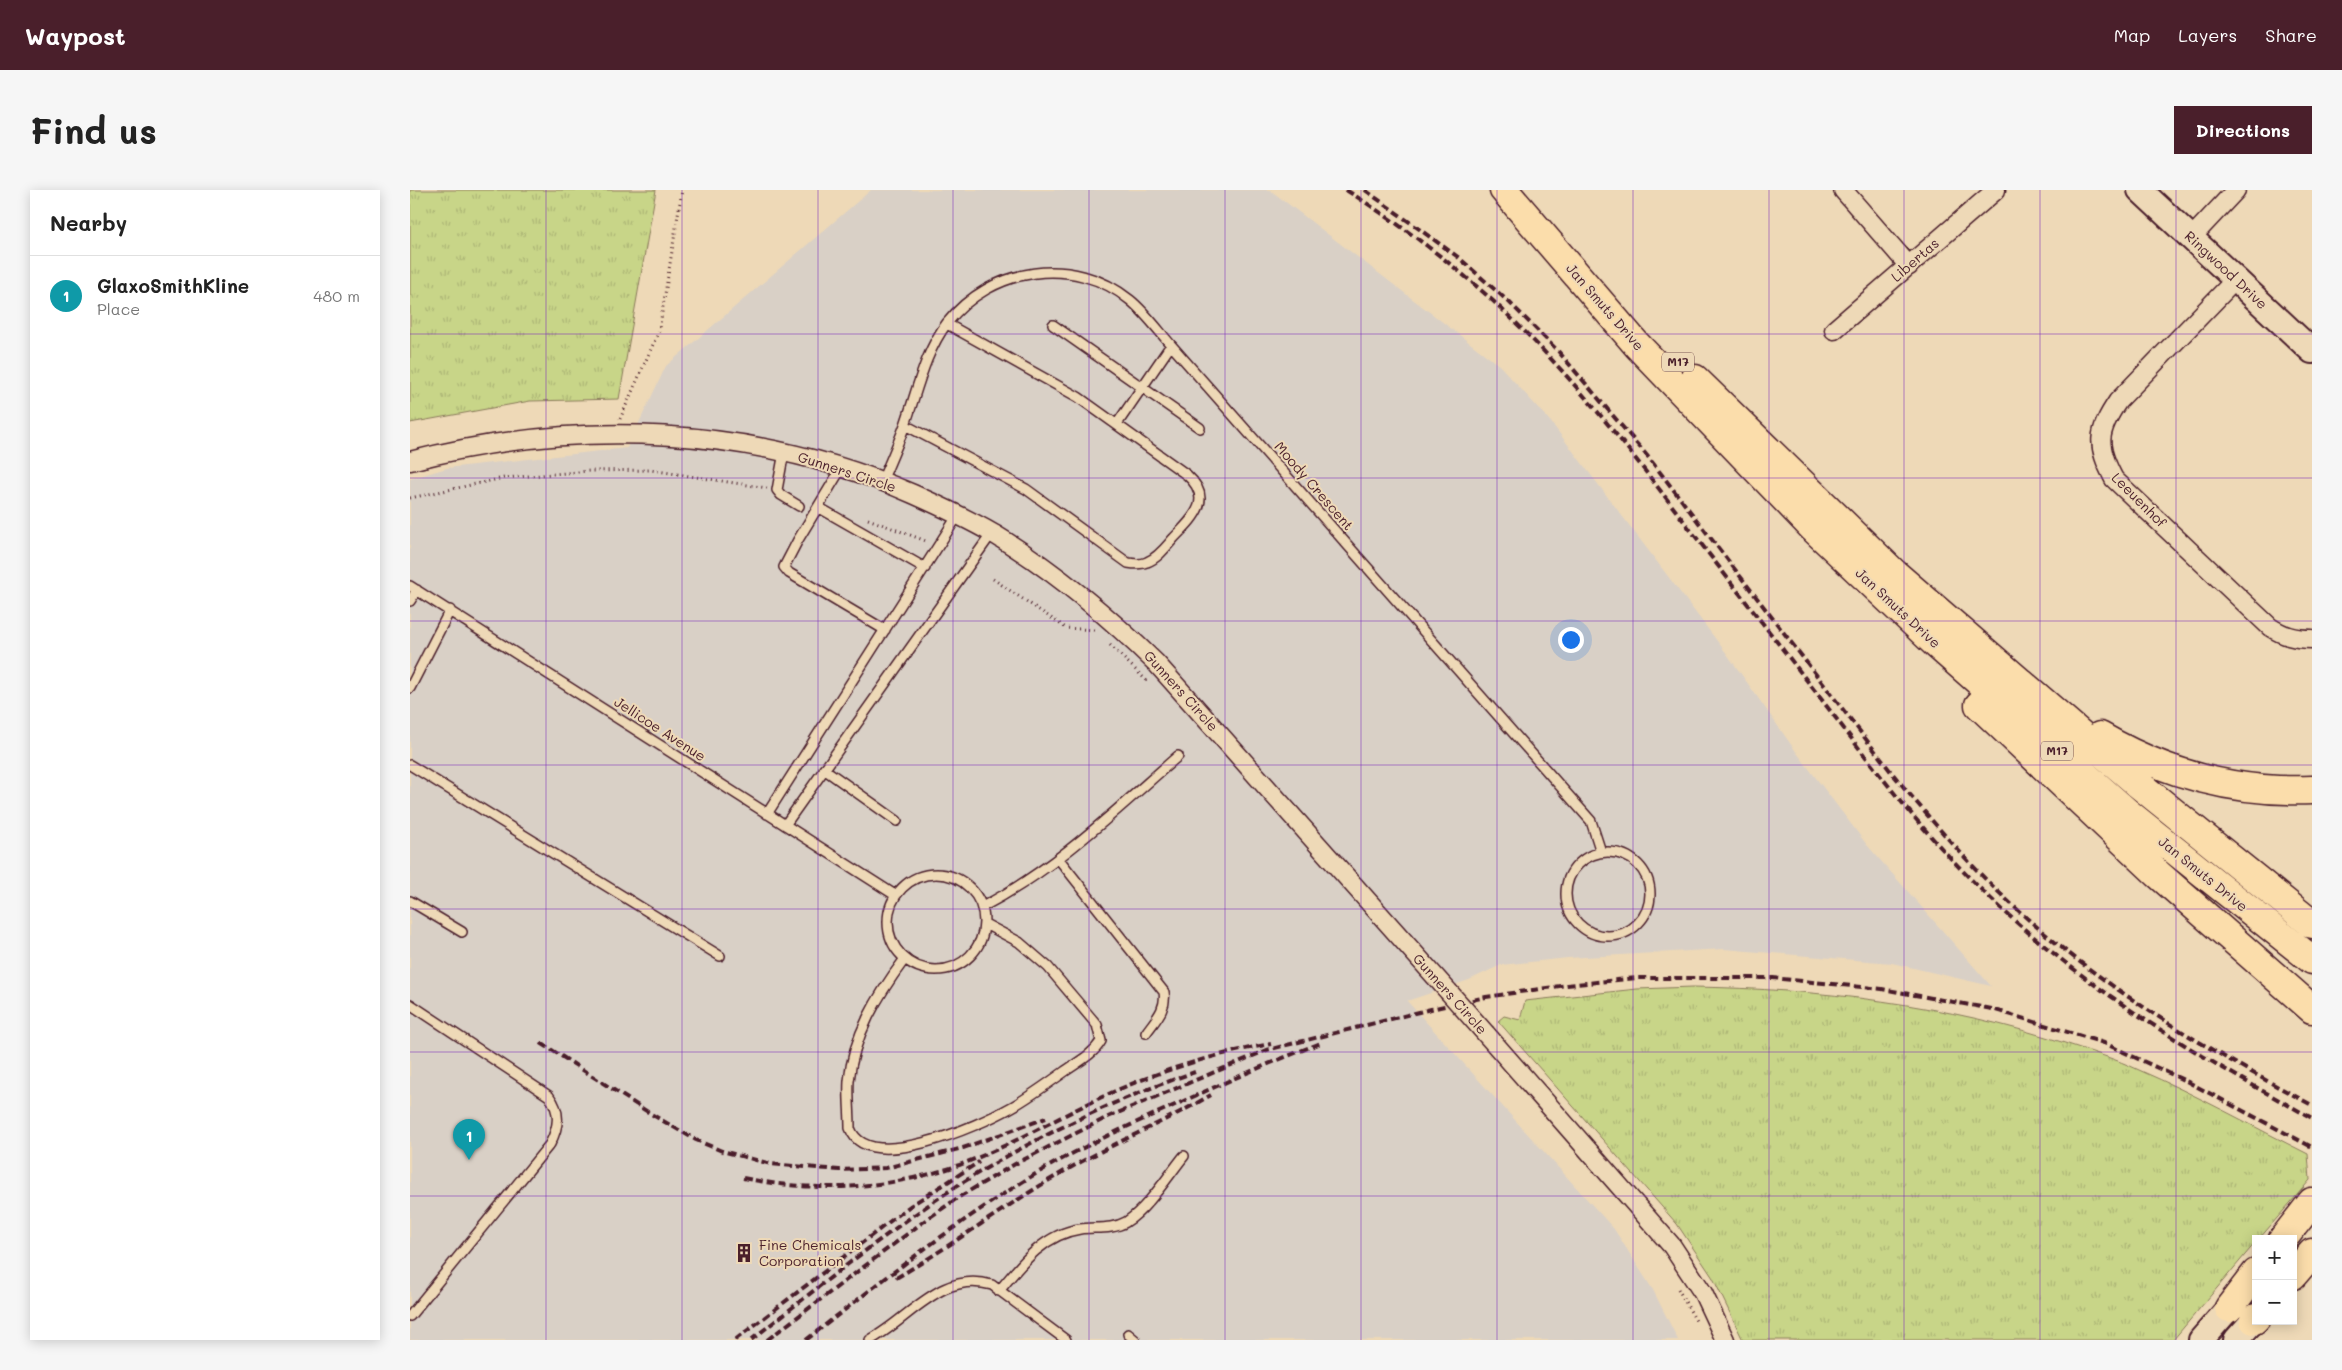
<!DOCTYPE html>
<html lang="en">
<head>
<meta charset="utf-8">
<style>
	body { margin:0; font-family:Mali,sans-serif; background:#f6f6f6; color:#222 }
	.controls { position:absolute; right:15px; bottom:15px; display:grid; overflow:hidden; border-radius:0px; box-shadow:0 2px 12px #0003 }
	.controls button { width:45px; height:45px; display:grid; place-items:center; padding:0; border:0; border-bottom:1px solid #e0e0e0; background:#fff; color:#222; font:25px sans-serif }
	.you { position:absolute; left:1160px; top:449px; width:18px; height:18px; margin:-12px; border:4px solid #fff; border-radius:50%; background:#1a73e8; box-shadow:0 0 0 8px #1a73e833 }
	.badge { display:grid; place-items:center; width:32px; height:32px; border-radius:50%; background:#4a1f2b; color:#fff; font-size:16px; font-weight:700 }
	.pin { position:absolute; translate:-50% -41px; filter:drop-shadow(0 1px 2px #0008) }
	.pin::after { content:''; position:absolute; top:26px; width:18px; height:15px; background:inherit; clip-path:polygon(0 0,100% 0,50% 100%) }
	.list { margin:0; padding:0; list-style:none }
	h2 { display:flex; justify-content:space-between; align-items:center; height:65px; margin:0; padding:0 20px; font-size:21px }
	h2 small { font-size:16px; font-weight:400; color:#767676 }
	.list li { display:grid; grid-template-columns:32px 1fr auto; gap:15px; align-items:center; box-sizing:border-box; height:80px; padding:0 20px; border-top:1px solid #e0e0e0 }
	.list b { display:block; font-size:19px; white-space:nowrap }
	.list p { margin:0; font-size:16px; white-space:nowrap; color:#767676 }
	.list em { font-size:16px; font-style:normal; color:#767676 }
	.map { position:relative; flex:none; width:1902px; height:1150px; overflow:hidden; border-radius:0px }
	header { display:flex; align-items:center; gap:30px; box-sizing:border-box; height:70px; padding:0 25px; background:#4a1f2b; color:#fff }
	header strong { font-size:24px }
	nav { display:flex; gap:28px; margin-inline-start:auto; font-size:18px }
	.intro { display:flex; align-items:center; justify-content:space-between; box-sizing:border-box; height:120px; padding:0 30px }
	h1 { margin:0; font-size:35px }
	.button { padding:12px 22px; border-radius:0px; background:#4a1f2b; color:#fff; font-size:18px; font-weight:700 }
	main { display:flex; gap:30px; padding:0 30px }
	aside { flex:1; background:#fff; border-radius:0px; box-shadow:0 2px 12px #0003 }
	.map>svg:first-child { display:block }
	.built { fill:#d9d0c6 }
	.grass { fill:url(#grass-tufts); stroke:#897a5a }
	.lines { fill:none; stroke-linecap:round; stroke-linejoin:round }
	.lane-casing { stroke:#4a1f2b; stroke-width:12 }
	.street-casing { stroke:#4a1f2b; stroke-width:21 }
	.secondary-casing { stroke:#4a1f2b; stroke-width:28 }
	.primary-casing { stroke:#4a1f2b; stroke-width:31 }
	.path { stroke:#4a1f2b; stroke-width:3; stroke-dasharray:1 4; stroke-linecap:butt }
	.lane { stroke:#eed9b7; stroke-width:9 }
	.street { stroke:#eed9b7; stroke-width:18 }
	.secondary { stroke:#eed9b7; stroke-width:24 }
	.primary { stroke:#fbddab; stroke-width:28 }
	.rail { stroke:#4a1f2b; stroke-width:4; stroke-dasharray:8 4; stroke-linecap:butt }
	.street-bridge-casing { stroke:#4a1f2b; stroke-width:21; stroke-linecap:butt }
	.street-bridge { stroke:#eed9b7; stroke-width:18 }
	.grid { fill:none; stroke:#7b2cbf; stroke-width:1; stroke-opacity:0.55 }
	.labels { text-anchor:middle; stroke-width:4; stroke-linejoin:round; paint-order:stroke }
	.shield { fill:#eed9b7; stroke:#7b5755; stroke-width:1 }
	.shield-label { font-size:12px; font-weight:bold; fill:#4a1f2b }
	.street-label { font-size:14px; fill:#4a1f2b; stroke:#eed9b7 }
	.poi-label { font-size:14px; fill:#4a1f2b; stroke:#eed9b7; text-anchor:start }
</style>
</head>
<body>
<header>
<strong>Waypost</strong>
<nav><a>Map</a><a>Layers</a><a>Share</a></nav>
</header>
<div class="intro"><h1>Find us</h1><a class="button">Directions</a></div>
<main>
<aside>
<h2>Nearby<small></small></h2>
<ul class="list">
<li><span class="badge" style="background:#0f9aa8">1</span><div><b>GlaxoSmithKline</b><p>Place</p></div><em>480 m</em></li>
</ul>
</aside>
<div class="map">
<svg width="1902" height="1150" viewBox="0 0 1902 1150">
	<defs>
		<pattern id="grass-tufts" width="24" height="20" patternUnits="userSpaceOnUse" patternTransform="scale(1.25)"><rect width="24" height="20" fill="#c8d588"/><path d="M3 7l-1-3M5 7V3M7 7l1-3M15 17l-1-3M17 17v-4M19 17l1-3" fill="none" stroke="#adb676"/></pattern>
	</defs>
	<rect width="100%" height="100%" fill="#eed9b7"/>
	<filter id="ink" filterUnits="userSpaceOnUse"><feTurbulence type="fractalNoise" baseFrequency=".02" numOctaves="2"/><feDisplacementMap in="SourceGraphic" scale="10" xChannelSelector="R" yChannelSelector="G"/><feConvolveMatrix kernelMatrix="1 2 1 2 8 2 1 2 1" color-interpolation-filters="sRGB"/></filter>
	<g filter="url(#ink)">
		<path class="built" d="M461,0h399l230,176 50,55 177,233 70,99 70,92 124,141 -99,-23 -168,-14 -156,9 -67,7 -32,15 -62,21 207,228 39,61 25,50h-1268v-861l37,-11 180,-20 39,-82z"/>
		<path class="grass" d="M0,0h246l-37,209 -89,2 -120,22z
			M1283,797c128,2 253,17 375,57 24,8 48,15 71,26 58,25 113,56 169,84l2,26 -51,59h-3v3l-83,98h-430l-30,-62 -36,-54 -179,-203 6,-5 16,4 5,-19 112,-12z"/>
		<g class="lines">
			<g class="lane-casing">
				<path id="lane" d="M643,135l147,103
					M707,234l54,-79
					M495,235l121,64 102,74c6,1 13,2 19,-1 11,-4 19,-15 26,-23 19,-20 42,-39 14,-64l-109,-78 -131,-73
					M374,262l-7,38 4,5 18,11
					M432,277l-44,73 -14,27 5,6 96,57
					M472,291c8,-19 16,-37 23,-56 12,-34 20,-73 42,-102 44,-56 127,-69 183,-23 15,12 28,30 41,45l420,476 10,31
					M408,317l107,61
					M0,396l485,309
					M0,411l7,-11
					M0,498l40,-78
					M0,575l310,191
					M414,579l73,52
					M357,624l191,-299
					M375,635l207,-292
					M1156 704a42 42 0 1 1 84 0a42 42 0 1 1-84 0Z
					M648,668l106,134c3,17 -9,28 -18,41
					M478 732a48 48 0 1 1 96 0a48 48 0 1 1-96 0Z
					M0,711l52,31
					M572,717c74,-38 134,-97 196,-151
					M494,770c-26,35 -51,76 -55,121 -1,15 1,31 1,47 17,48 130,-3 160,-20 18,-10 36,-23 54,-36 12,-9 29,-17 37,-31l-4,-16 -49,-58 -29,-25 -34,-18
					M0,814l139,92c12,16 10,30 1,48l-140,172
					M589,1101c22,-27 45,-57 81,-62 15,-2 32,1 46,-7 21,-13 42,-46 58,-66
					M718,1144l7,6
					M460,1150c41,-22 71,-70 122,-55l74,55"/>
			</g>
			<g class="street-casing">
				<path id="street" d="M1433,0l66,76
					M1781,48l45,-48
					M1826,89l-118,122c-21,31 -22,44 -4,78l156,148c14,9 25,12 42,12
					M1424,140l162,-140
					M0,271c167,-43 344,-36 503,33 27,12 55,25 81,40 59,36 112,80 162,129l292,328
					M1076,844l186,212 31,47 22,47"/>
			</g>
			<g class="secondary-casing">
				<path id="secondary" d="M1730,0l172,161
					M1791,1150l28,-32
					M1826,1150l18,-20"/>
			</g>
			<g class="primary-casing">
				<path id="primary" d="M1094,0l133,155 176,183 122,115 193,170 184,147
					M1285,189l199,194 243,210 175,141
					M1569,515l179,169 154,135
					M1690,546c65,38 136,57 212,54
					M1873,1049l29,-37
					M1883,1085l19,-22
					M1819,1118l27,-35
					M1844,1130l2,-2"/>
			</g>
			<path class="path" d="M210,229l39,-88 23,-141
				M0,308l94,-20 86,-7 61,-1 116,18
				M458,329l58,22
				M583,389l73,49 28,2
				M700,455l38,37
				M1268,1099l18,32"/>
			<use href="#lane" class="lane"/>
			<use href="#street" class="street"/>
			<use href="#secondary" class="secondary"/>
			<use href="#primary" class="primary"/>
			<path class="rail" d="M936,0c67,42 130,91 185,148 59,60 110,127 161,194 44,57 89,115 133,172 43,56 85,112 134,163 101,106 225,182 353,251
				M955,0l93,67 52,46 48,48 91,107 243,315c40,48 81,97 128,139 87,79 188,138 292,193
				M131,853l110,71 45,26 26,11 49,13 68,6 47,-2 77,-20 83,-30
				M333,988c68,14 134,12 201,-8 55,-17 106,-49 158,-73 53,-25 111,-43 169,-53
				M486,1088c57,-33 110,-73 167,-106 48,-28 100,-49 148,-77
				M325,1150l175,-134 69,-44
				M341,1150c68,-53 136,-109 209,-156 74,-46 153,-84 235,-112
				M357,1150l156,-118 36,-25 56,-33 93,-47 159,-67 164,-41 55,-12 81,-12 70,-7h136l109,11 110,20 112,34 84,39 124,65
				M396,1150c68,-53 137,-108 210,-154 50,-32 105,-57 159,-81 48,-22 96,-43 146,-62"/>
			<g class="street-bridge-casing">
				<path id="street-bridge" d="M1038,801l38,43"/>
			</g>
			<use href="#street-bridge" class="street-bridge"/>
		</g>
	</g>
	<path class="grid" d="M136,0v1150M272,0v1150M408,0v1150M543,0v1150M679,0v1150M815,0v1150M951,0v1150M1087,0v1150M1223,0v1150M1359,0v1150M1494,0v1150M1630,0v1150M1766,0v1150M0,144h1902M0,288h1902M0,431h1902M0,575h1902M0,719h1902M0,862h1902M0,1006h1902"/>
	<defs>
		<g id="building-bare" transform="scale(1.5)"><path d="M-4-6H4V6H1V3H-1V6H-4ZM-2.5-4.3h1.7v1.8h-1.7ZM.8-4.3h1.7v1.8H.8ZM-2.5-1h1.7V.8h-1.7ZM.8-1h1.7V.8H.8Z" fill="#4a1f2b" stroke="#eed9b7" stroke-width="2.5" paint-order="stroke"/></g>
	</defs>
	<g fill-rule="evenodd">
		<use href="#building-bare" x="334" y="1063"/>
	</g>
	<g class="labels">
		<g class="shield">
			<rect x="1252" y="162.5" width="32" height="19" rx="4"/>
			<rect x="1631" y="551.5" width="32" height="19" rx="4"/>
		</g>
		<g class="shield-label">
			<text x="1268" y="176">M17</text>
			<text x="1647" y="565">M17</text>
		</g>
		<g class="street-label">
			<text transform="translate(1505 70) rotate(-41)" y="5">Libertas</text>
			<text transform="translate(1816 80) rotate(43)" y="5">Ringwood Drive</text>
			<text transform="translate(1195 117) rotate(49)" y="5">Jan Smuts Drive</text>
			<text transform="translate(437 282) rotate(18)" y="5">Gunners Circle</text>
			<text transform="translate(904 296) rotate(49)" y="5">Moody Crescent</text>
			<text transform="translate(1729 310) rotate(45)" y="5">Leeuenhof</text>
			<text transform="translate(1488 418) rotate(43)" y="5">Jan Smuts Drive</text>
			<text transform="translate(771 501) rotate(48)" y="5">Gunners Circle</text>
			<text transform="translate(250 539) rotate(33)" y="5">Jellicoe Avenue</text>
			<text transform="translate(1793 684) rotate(39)" y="5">Jan Smuts Drive</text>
			<text transform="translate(1040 804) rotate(48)" y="5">Gunners Circle</text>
		</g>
		<g class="poi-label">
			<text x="349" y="1060">Fine Chemicals<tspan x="349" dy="16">Corporation</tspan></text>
		</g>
	</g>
</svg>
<div class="controls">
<button>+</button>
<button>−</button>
</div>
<div class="you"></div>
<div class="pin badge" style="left:59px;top:970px;background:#0f9aa8">1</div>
</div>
</main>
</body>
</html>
